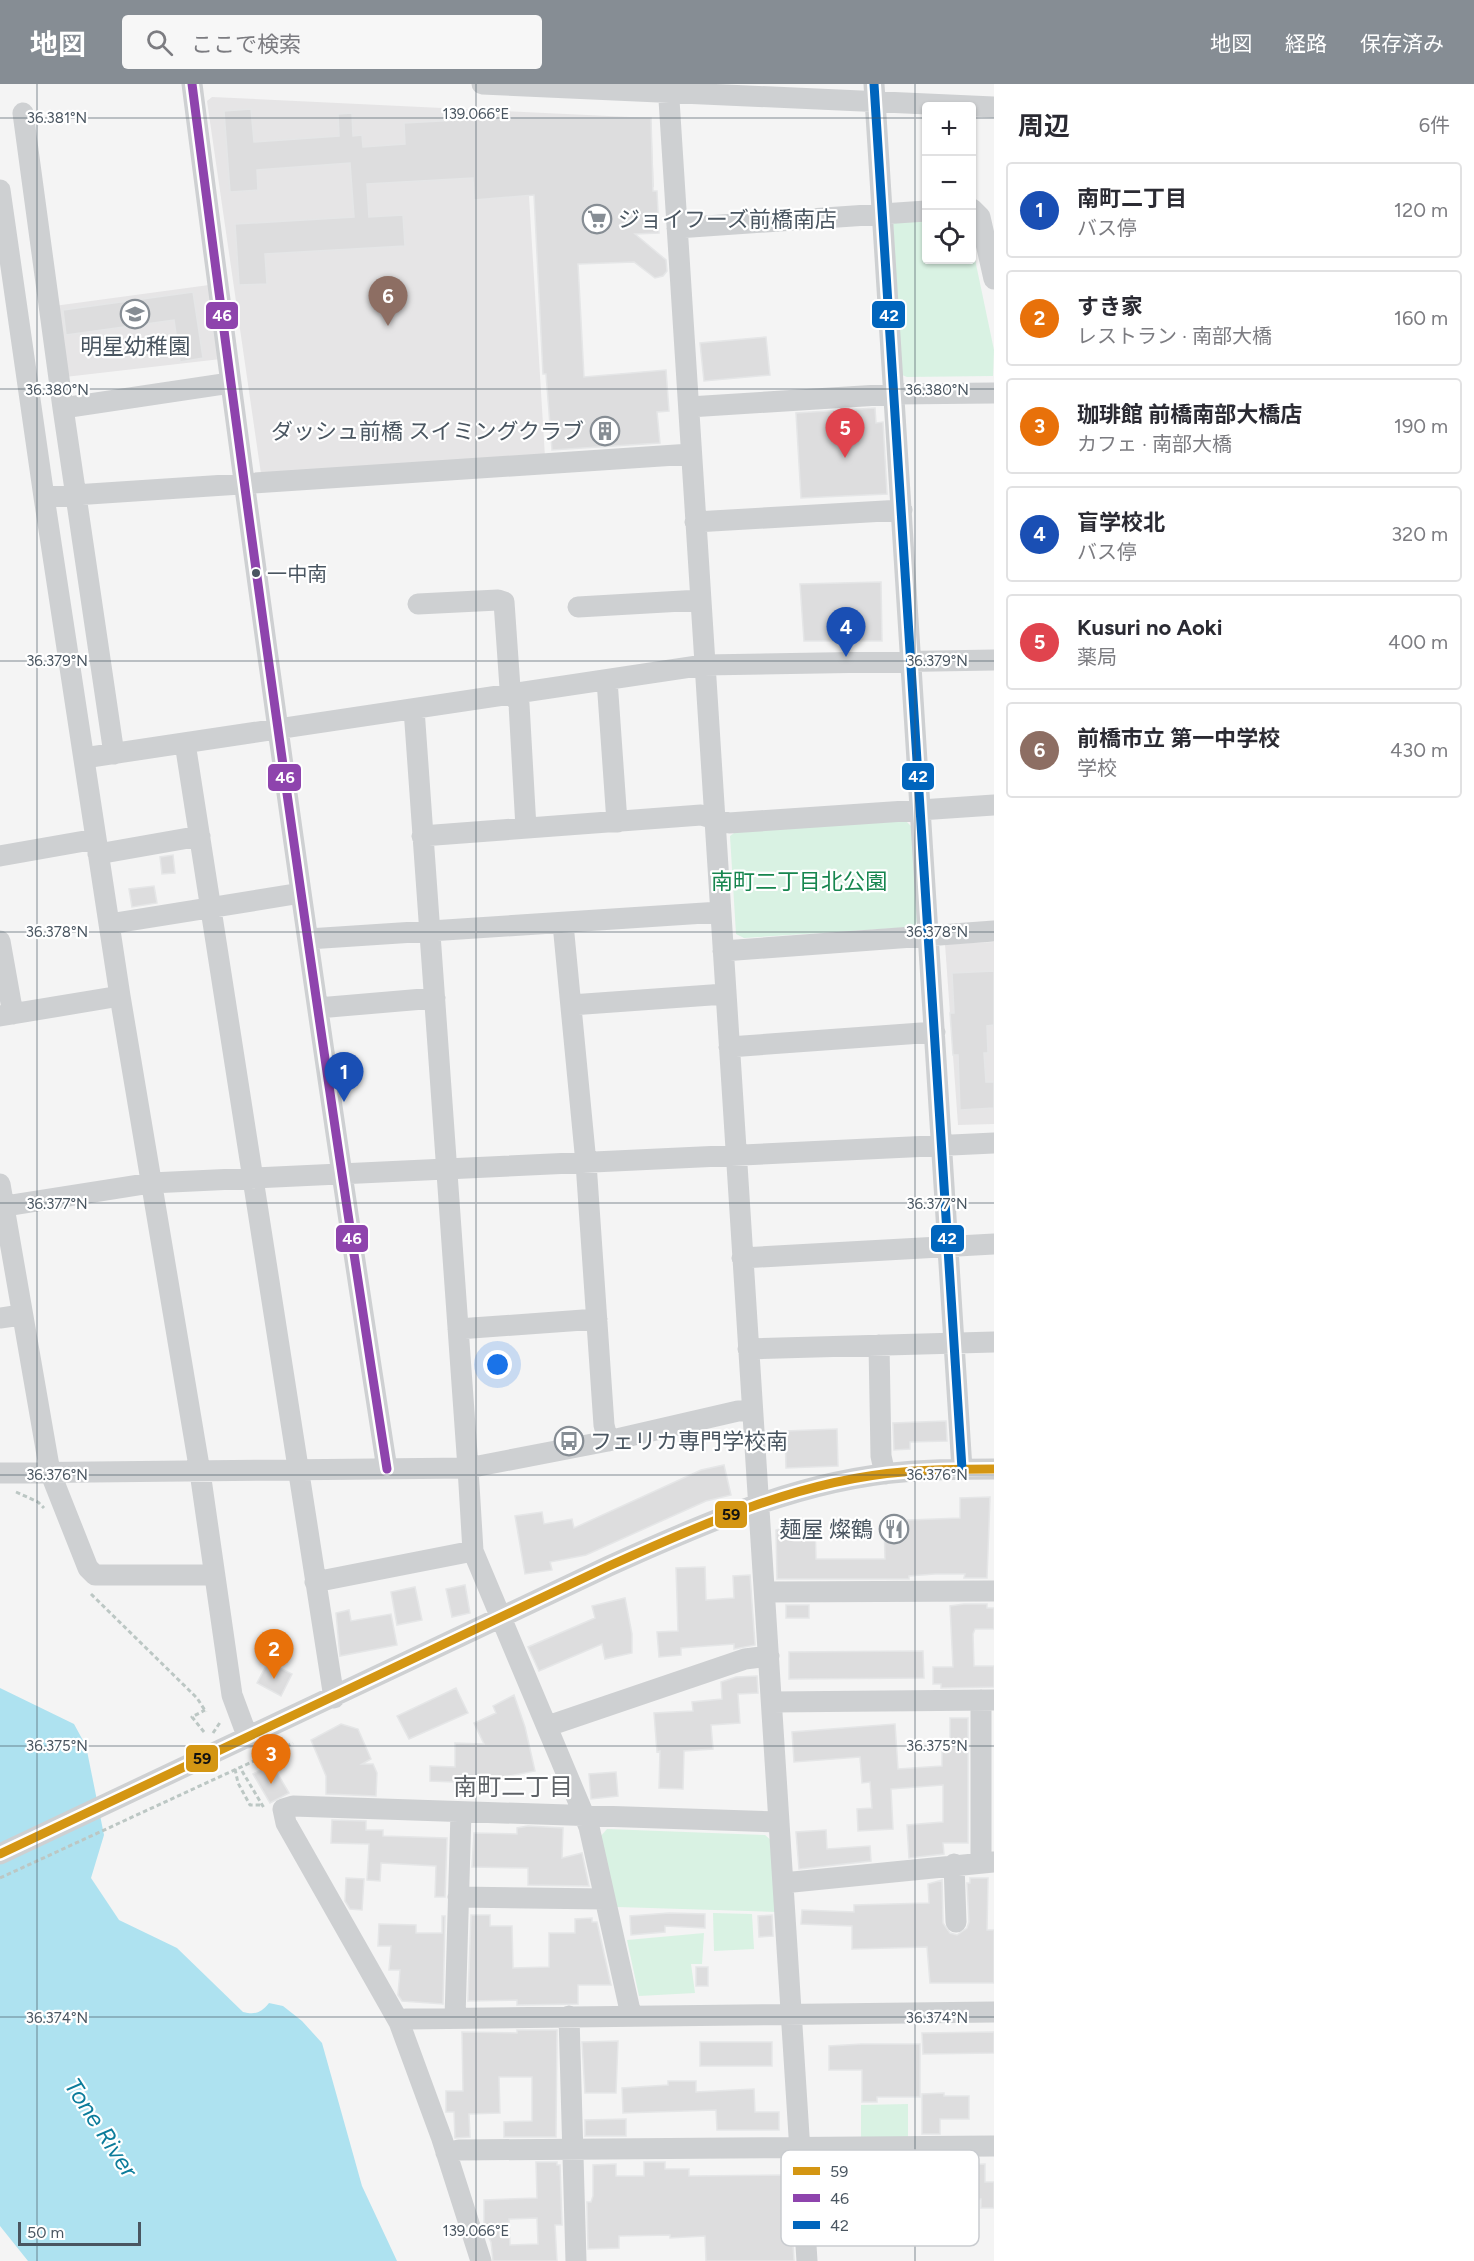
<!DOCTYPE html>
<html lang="ja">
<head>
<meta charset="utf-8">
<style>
	body { margin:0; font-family:Figtree,"Noto Sans JP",sans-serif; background:#f7f7f7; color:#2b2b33 }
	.controls { position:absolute; right:18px; top:18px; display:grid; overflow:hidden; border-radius:6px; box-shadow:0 2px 4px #0004 }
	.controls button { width:54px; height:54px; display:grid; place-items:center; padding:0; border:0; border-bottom:2px solid #e1e1e2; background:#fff; color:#2b2b33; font:30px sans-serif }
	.scale { position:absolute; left:18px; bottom:15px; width:123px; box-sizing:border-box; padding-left:6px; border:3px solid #4a5661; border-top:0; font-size:16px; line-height:21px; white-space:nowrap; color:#4a5661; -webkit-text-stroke:4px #fff; paint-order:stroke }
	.you { position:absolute; left:498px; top:1281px; width:21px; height:21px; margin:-15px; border:4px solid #fff; border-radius:50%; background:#1a73e8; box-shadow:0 0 0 9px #1a73e833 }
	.badge { display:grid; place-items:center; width:39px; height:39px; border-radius:50%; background:#868d94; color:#fff; font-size:20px; font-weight:700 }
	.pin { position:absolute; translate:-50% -50px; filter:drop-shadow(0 2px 3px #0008) }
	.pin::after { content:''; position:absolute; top:32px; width:21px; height:18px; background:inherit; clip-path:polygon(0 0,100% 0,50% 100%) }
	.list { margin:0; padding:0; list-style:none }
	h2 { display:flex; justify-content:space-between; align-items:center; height:78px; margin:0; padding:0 24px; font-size:26px }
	h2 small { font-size:20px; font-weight:400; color:#7c7c81 }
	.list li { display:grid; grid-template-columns:39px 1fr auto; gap:18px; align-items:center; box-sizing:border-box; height:96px; margin:0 12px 12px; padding:0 12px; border:2px solid #e1e1e2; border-radius:6px }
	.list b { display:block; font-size:22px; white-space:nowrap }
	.list p { margin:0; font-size:20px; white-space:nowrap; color:#7c7c81 }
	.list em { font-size:20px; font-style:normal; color:#7c7c81 }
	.icon { flex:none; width:33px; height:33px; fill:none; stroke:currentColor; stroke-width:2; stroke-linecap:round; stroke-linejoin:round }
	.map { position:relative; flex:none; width:994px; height:2177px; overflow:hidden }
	header { display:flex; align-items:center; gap:36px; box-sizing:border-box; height:84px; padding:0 30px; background:#868d94; color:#fff }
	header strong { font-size:28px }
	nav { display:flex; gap:33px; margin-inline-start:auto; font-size:21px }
	.search { width:420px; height:54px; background:#f7f7f7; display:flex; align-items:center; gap:15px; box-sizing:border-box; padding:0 21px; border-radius:6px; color:#7c7c81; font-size:22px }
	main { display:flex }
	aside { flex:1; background:#fff }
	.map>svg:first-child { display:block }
	.education { fill:#e6e5e6 }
	.green { fill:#d9f2e3 }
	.water { fill:#aee2f0 }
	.building { fill:#ddddde; stroke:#e5e6e7; stroke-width:1.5; fill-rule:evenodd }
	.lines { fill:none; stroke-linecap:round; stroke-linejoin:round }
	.path { stroke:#bcc7c4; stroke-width:3; stroke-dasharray:4.5 3; stroke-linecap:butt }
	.minor { stroke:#ced0d2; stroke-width:21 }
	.bus-1-casing { stroke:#fff; stroke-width:14 }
	.bus-2-casing { stroke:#fff; stroke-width:14 }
	.bus-3-casing { stroke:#fff; stroke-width:14 }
	.bus-1 { stroke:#d49613; stroke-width:9 }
	.bus-2 { stroke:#8e44ad; stroke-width:9 }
	.bus-3 { stroke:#0065bd; stroke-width:9 }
	.ticks { fill:none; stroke:#4a5661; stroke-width:1.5; stroke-opacity:0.45 }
	.bus-dot { fill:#4a5661; stroke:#fff; stroke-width:2 }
	.labels { text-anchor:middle; stroke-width:4.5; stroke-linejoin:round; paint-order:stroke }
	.bus-label { font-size:20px; fill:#4a5661; stroke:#fff; text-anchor:start }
	.poi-label { font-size:22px; fill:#4a5661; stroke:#fff; text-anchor:start }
	.park-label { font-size:22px; fill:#17864f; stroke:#fff }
	.neighbourhood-label { font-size:24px; fill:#5f6368; stroke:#fff }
	.water-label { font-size:24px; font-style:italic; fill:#0c7c9b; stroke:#fff }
	.key { fill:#fff; stroke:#c9ccd0; stroke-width:1.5 }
	.key-label { font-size:16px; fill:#4a5661 }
	.ticks-label { font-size:15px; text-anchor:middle; fill:#4a5661; stroke:#fff; stroke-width:4.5; stroke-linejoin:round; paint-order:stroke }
	.line-badge { stroke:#fff; stroke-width:2 }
	.badge-label { font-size:16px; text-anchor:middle; font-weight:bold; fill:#fff }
	.pale-badge-label { font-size:16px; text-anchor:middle; font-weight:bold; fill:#111 }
</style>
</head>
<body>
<header>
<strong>地図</strong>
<div class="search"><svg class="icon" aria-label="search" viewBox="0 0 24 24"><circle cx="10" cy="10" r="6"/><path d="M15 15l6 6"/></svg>ここで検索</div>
<nav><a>地図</a><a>経路</a><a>保存済み</a></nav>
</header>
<main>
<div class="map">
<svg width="994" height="2177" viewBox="0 0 994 2177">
	<rect width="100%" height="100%" fill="#f4f4f4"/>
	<path class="education" d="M212,13l439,21 3,69 -125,9 16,261 -284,17 -54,-373z
		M209,201l12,74 -156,18 -11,-71z
		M994,858v182l-36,1 -13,-181z"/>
	<path class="green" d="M926,135v41h46v-15l22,105 -1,26 -86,1 -5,-2 -9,-151 7,-4z
		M905,736l7,7 7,92 -6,8 -169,11 -8,-4 -6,-98 8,-6z
		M607,1745l158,6 7,6 5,71 -160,-5 -17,-70z
		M713,1829l39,1 2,35 -40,2z
		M704,1849l-2,31h-11l4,29 -56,3 -12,-56z
		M908,2020v41l-47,1v-41z"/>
	<path class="water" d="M0,1604l74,36 12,22 18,89 -13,43 28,42 58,28 66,64c12,3 18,1 26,-9l14,3 19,15 20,22 40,143 35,75h-369l-28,-35z"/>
	<path class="building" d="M251,25l3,33 85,-6 -1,-22 14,-1 1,23 9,-1 1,12 42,-3 -1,-21 92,-5h155l2,73h4l2,42 -24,1 31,26 1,11 -4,5 -8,2 -21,-16 -56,2 6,113 82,-7 3,41 -12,1 3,31 -108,7 -6,-76h-3l-9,-179 -60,5 -1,-22 -106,6 2,33 34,-2 2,31 -140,8 2,30 -28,1 -4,-61 119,-7 -4,-54 -93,7 1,20 -28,2 -6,-81z
		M193,208l10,66 -23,4 -6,-42 -108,15 -3,-25z
		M766,253l4,38 -66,6 -4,-38z
		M875,324l1,15 7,-1 4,72 -86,4 -5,-85z
		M881,498l1,59h-78l-4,-57z
		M173,771l2,18 -13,1 -2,-17z
		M154,802l3,17 -25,4 -3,-18z
		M994,887v54l-7,1 1,27h-4l2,29h8v26l-34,2 -2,-55h-5l-3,-42h4l-2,-40z
		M946,1337l1,20 -37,1v7l-16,1 -1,-27z
		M837,1345l1,37 -52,2 -1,-37z
		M724,1381l7,30 -25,6 -120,54 -36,7 2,8 -27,4 -10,-58 27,-4 2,12 28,-5 2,9 127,-58z
		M990,1413l-3,81h-23l1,-4h-30l-26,2v3h-132l-1,-49 39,-11 1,40h69l-1,-38 76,-3v-20z
		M705,1483l1,33 28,-2 -1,-22 17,-1 5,70 -21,4v-5l-53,4v7l-22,2 -2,-25 21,-1 -2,-63z
		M465,1501l5,28 -18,4 -6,-28z
		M415,1503l7,33 -25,5 -6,-33z
		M625,1514l7,36v19l-27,6 -3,-15 -63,27 -11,-24 67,-29 -3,-12z
		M964,1520h23v4h7v21h-19l-2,5 1,32h20v21l-53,1v-4h-8v-17h20l-3,-61z
		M786,1521h23v13h-23z
		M349,1526l2,11 40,-7 6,31 -57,11 -4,-43z
		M923,1567l1,27 -135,1v-27z
		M268,1578l24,12 -11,22 -24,-13z
		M757,1592l1,17 -20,1 2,29 -29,2 2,24 -29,2 -1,38 -24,-1 1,-37 -3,1 -3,-39 39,-2 -1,-9 30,-3 -1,-17 15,-5z
		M456,1604l12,25 -59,26 -12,-23z
		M514,1611l11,32 10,44 -62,12v9l-19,-1v-9l-24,-1v-15l25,1v-24l29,1 -10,-21 22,-10 -3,-7z
		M950,1634h18v125h-25l1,11 -35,4 -2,-33 36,-3v-37l-52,4 2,40 -35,2 -1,-22 15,-1 -2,-26 -8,1 -2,-26 -66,5 -2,-30 103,-8 3,45 44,-3v-18h8z
		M341,1640l17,5 13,30 -9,5h11l4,9 -1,23 -50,-2v-18l-15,-36z
		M272,1680l17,29 -19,10 -17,-29z
		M616,1688l2,24 -27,3 -2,-25z
		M332,1736l34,1v9h17v6l64,2 -2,59h-10l1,-31 -55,-3 -1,18 -13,-1 2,-36 -38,-1z
		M528,1742l35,2 -1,30 20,-5 7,33 -61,-1v-17l-56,-1 2,-34 43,1v-6z
		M826,1746l1,19 43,-3 1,15 -72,8 -3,-37z
		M346,1794l18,1 -2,31 -12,-1 -5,-8z
		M970,1794h18l-1,52h7v53h-64l-3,-36 -75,2v-23l-51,-2 1,-14 52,2v-7l75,-2 -1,-19 14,-4 1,43 7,10 7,2 10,-7 2,-6 -2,-39h3z
		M669,1829l36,1v14l-40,-2v6l-34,3 -1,-19z
		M471,1831h19v11h22l1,42 36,-1v-34h26v-14l17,-1v4h5l14,63h-33v19l-61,1v-5l-49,1z
		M772,1831l1,21 -14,1 -1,-21z
		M442,1832h3l-2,88 -41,-3 -4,-6 2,-25h-11l2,-24h-13l1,-22 37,1v8h26z
		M696,1883h12v19h-12z
		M517,1946h40l-1,107h-52v-15l28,-1v-44h-33l1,36 -31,1 1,23 -15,1 -1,-26h-8v-21h17l-1,-59 55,1z
		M994,1948v21l-71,1 -1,-21z
		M618,1957l-2,52h-31l-3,-51z
		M700,1958h72v24h-72z
		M862,1960h58v53h-43v5h-15v-32h-33v-24z
		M668,1997h28v11l58,-3 1,23h24v18h-62l-1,-20 -93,3 -1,-25 46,-3z
		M944,2009v3h25v23h-29v15h-18v-40z
		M626,2035v17h-41v-16z
		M536,2078h21v3h3l2,60h-7l2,36h-64l-2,-19 -7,-14v-28l53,-2zM537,2134l1,26 -28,1 -1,-26z
		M644,2078h21v7h24v7l100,-1 5,86h-88l-1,-25 -35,2v-3l-51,1v12l-31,1 -1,-47h4l2,-6v-31l23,-1v12h28z
		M985,2080v18h9v26h-13v-9h-36v-7h-33v-23h51v-4z"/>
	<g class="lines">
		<path class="path" d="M16,1408l22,10 6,6
			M91,1510l106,104 9,14
			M204,1648l-12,-15 13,-7
			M213,1649l8,-12
			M235,1685l3,14 12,22h13
			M242,1687l22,37
			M0,1794l293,-135"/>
		<path class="minor" d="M192,0c59,462 123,924 195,1385
			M482,0l512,23
			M668,0l139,2177
			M874,0l88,1385
			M23,29l40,295 51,346
			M0,106l44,307 76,499 80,476 32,223 16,43
			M972,125l8,8 14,62
			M677,144l249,-17
			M689,323l206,-13 99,-1
			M63,324l167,-25
			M44,413l647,-43
			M695,438l207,-12
			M418,520l80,-4 6,2 6,86 9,16 7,124
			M578,523l122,-7
			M607,596l10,142
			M414,625l54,759 5,83 116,276 42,188
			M185,659l149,955
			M84,674l620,-93 290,-5
			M422,752l279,-21 28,8 265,-18
			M98,770l102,-18
			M0,772l96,-17
			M109,840l192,-31
			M563,840l23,239 18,262 4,16
			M308,855l412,-27
			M0,857l13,73
			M723,867l271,-20
			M571,921l154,-11
			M318,924l117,-10
			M0,932l120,-20
			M729,963l206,-15
			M0,1100l50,288 38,96 7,7h118
			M0,1123l151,-24 843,-40
			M742,1174l252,-14
			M0,1234l21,-3
			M458,1245l139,-10
			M879,1261l2,111 4,18
			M748,1265l246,-7
			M0,1389l468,-5 140,-27 130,-30h14
			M315,1498l158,-31
			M765,1508l229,-1
			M772,1618l222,-2
			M548,1642l197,-67 24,-3
			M0,1770l609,-288c93,-42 192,-86 294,-94 30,-3 61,-3 91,-3
			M981,1778v-162
			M954,1780l2,58
			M783,1799l211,-21
			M458,1813l147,2
			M569,1932l7,245
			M455,1934l6,-206
			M399,1938l7,-3 588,-7
			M446,2069l13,-3 535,-4
			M481,2177l-39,-122 -43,-117 -113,-199 -3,-14 10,-3 486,16"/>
		<g class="bus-1-casing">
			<path id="bus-1" d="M0,1770l609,-288c93,-42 192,-86 294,-94 30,-3 61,-3 91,-3"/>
		</g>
		<g class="bus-2-casing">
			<path id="bus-2" d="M192,0c59,462 123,924 195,1385"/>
		</g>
		<g class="bus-3-casing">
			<path id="bus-3" d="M874,0l88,1385"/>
		</g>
		<use href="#bus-1" class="bus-1"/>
		<use href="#bus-2" class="bus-2"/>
		<use href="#bus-3" class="bus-3"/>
	</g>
	<path class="ticks" d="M37,0v2177M476,0v2177M915,0v2177M0,34h926M972,34h22M0,305h994M0,577h994M0,848h994M0,1119h994M0,1391h994M0,1662h994M0,1933h994"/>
	<defs>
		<g id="supermarket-ring" transform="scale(1.5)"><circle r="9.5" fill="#fff" stroke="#868d94" stroke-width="1.5"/><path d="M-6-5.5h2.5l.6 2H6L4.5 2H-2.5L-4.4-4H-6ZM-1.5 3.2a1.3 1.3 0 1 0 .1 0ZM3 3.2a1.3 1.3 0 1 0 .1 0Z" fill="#868d94"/></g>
		<g id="school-ring" transform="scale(1.5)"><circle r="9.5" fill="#fff" stroke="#868d94" stroke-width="1.5"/><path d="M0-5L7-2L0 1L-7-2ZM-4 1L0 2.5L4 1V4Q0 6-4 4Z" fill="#868d94"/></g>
		<g id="building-ring" transform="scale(1.5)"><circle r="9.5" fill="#fff" stroke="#868d94" stroke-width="1.5"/><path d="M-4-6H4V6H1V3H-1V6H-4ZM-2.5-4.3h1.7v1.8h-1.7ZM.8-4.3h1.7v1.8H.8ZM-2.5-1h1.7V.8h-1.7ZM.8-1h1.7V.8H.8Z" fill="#868d94"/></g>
		<g id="bus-ring" transform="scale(1.5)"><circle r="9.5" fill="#fff" stroke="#868d94" stroke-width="1.5"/><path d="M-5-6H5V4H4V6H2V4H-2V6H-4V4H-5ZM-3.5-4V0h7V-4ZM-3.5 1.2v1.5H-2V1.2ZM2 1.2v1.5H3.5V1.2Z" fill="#868d94"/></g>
		<g id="restaurant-ring" transform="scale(1.5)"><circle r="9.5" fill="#fff" stroke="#868d94" stroke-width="1.5"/><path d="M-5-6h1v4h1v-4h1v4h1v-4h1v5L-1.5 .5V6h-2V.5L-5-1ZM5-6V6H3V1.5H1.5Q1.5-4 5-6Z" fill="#868d94"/></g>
	</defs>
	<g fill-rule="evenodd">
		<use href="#supermarket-ring" x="597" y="135"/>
		<use href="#school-ring" x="135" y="230"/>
		<use href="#building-ring" x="605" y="347"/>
		<use href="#bus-ring" x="569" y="1357"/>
		<use href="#restaurant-ring" x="894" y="1445"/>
	</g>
	<circle class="bus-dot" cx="256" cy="489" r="5"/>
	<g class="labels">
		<g class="bus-label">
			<text x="267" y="497">一中南</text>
		</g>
		<g class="poi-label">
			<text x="618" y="143">ジョイフーズ前橋南店</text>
			<text x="135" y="270" text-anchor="middle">明星幼稚園</text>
			<text x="584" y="355" text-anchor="end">ダッシュ前橋 スイミングクラブ</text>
			<text x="590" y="1365">フェリカ専門学校南</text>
			<text x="873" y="1453" text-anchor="end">麺屋 燦鶴</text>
		</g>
		<g class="park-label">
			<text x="799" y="805">南町二丁目北公園</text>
		</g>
		<g class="neighbourhood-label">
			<text x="513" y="1711">南町二丁目</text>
		</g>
		<g class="water-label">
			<text transform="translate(101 2044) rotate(57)" y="8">Tone River</text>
		</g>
	</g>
	<rect x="781" y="2066" width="198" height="96" rx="9" class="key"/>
	<rect x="793" y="2083" width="27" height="8" fill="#d49613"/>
	<rect x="793" y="2110" width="27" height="8" fill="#8e44ad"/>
	<rect x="793" y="2137" width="27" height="8" fill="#0065bd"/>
	<g class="key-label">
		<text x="830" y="2093">59</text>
		<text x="830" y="2120">46</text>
		<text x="830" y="2147">42</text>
	</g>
	<g class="ticks-label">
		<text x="476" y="35">139.066°E</text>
		<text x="57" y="39">36.381°N</text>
		<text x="57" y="311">36.380°N</text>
		<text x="937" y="311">36.380°N</text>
		<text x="57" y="582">36.379°N</text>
		<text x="937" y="582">36.379°N</text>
		<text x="57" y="853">36.378°N</text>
		<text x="937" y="853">36.378°N</text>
		<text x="57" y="1125">36.377°N</text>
		<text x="937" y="1125">36.377°N</text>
		<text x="57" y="1396">36.376°N</text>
		<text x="937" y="1396">36.376°N</text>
		<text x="57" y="1667">36.375°N</text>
		<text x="937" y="1667">36.375°N</text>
		<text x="57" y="1939">36.374°N</text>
		<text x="937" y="1939">36.374°N</text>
		<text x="476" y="2152">139.066°E</text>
	</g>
	<g class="line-badge">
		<rect x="871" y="216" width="35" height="29" rx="6" fill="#0065bd"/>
		<rect x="205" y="217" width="34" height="29" rx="6" fill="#8e44ad"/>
		<rect x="901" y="678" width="34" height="29" rx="6" fill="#0065bd"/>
		<rect x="267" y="679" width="35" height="29" rx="6" fill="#8e44ad"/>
		<rect x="930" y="1140" width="35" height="29" rx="6" fill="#0065bd"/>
		<rect x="335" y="1140" width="34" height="29" rx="6" fill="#8e44ad"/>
		<rect x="714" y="1416" width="34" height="29" rx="6" fill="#d49613"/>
		<rect x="185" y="1660" width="34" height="29" rx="6" fill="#d49613"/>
	</g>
	<g class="badge-label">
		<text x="889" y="237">42</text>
		<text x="222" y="237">46</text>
		<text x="918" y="698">42</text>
		<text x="285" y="699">46</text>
		<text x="947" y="1160">42</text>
		<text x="352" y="1160">46</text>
	</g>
	<g class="pale-badge-label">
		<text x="731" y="1436">59</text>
		<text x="202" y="1680">59</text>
	</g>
</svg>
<div class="controls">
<button>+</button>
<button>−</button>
<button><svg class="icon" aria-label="locate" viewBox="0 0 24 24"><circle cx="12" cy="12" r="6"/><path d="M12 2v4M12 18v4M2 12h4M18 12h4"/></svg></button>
</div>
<div class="scale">50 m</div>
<div class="you"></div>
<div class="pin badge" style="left:344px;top:1018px;background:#1a4fb4">1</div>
<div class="pin badge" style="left:274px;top:1595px;background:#e8710a">2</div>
<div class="pin badge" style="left:271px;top:1700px;background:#e8710a">3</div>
<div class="pin badge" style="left:846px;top:573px;background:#1a4fb4">4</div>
<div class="pin badge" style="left:845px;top:374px;background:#e0444e">5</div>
<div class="pin badge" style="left:388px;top:242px;background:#8d6e63">6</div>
</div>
<aside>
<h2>周辺<small>6件</small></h2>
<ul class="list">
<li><span class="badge" style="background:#1a4fb4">1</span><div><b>南町二丁目</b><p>バス停</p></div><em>120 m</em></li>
<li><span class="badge" style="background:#e8710a">2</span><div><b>すき家</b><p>レストラン · 南部大橋</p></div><em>160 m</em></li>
<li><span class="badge" style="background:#e8710a">3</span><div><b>珈琲館 前橋南部大橋店</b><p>カフェ · 南部大橋</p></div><em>190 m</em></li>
<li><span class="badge" style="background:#1a4fb4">4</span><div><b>盲学校北</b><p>バス停</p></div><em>320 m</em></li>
<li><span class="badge" style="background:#e0444e">5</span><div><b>Kusuri no Aoki</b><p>薬局</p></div><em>400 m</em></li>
<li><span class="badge" style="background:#8d6e63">6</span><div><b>前橋市立 第一中学校</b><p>学校</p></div><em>430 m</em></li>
</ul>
</aside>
</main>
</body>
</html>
